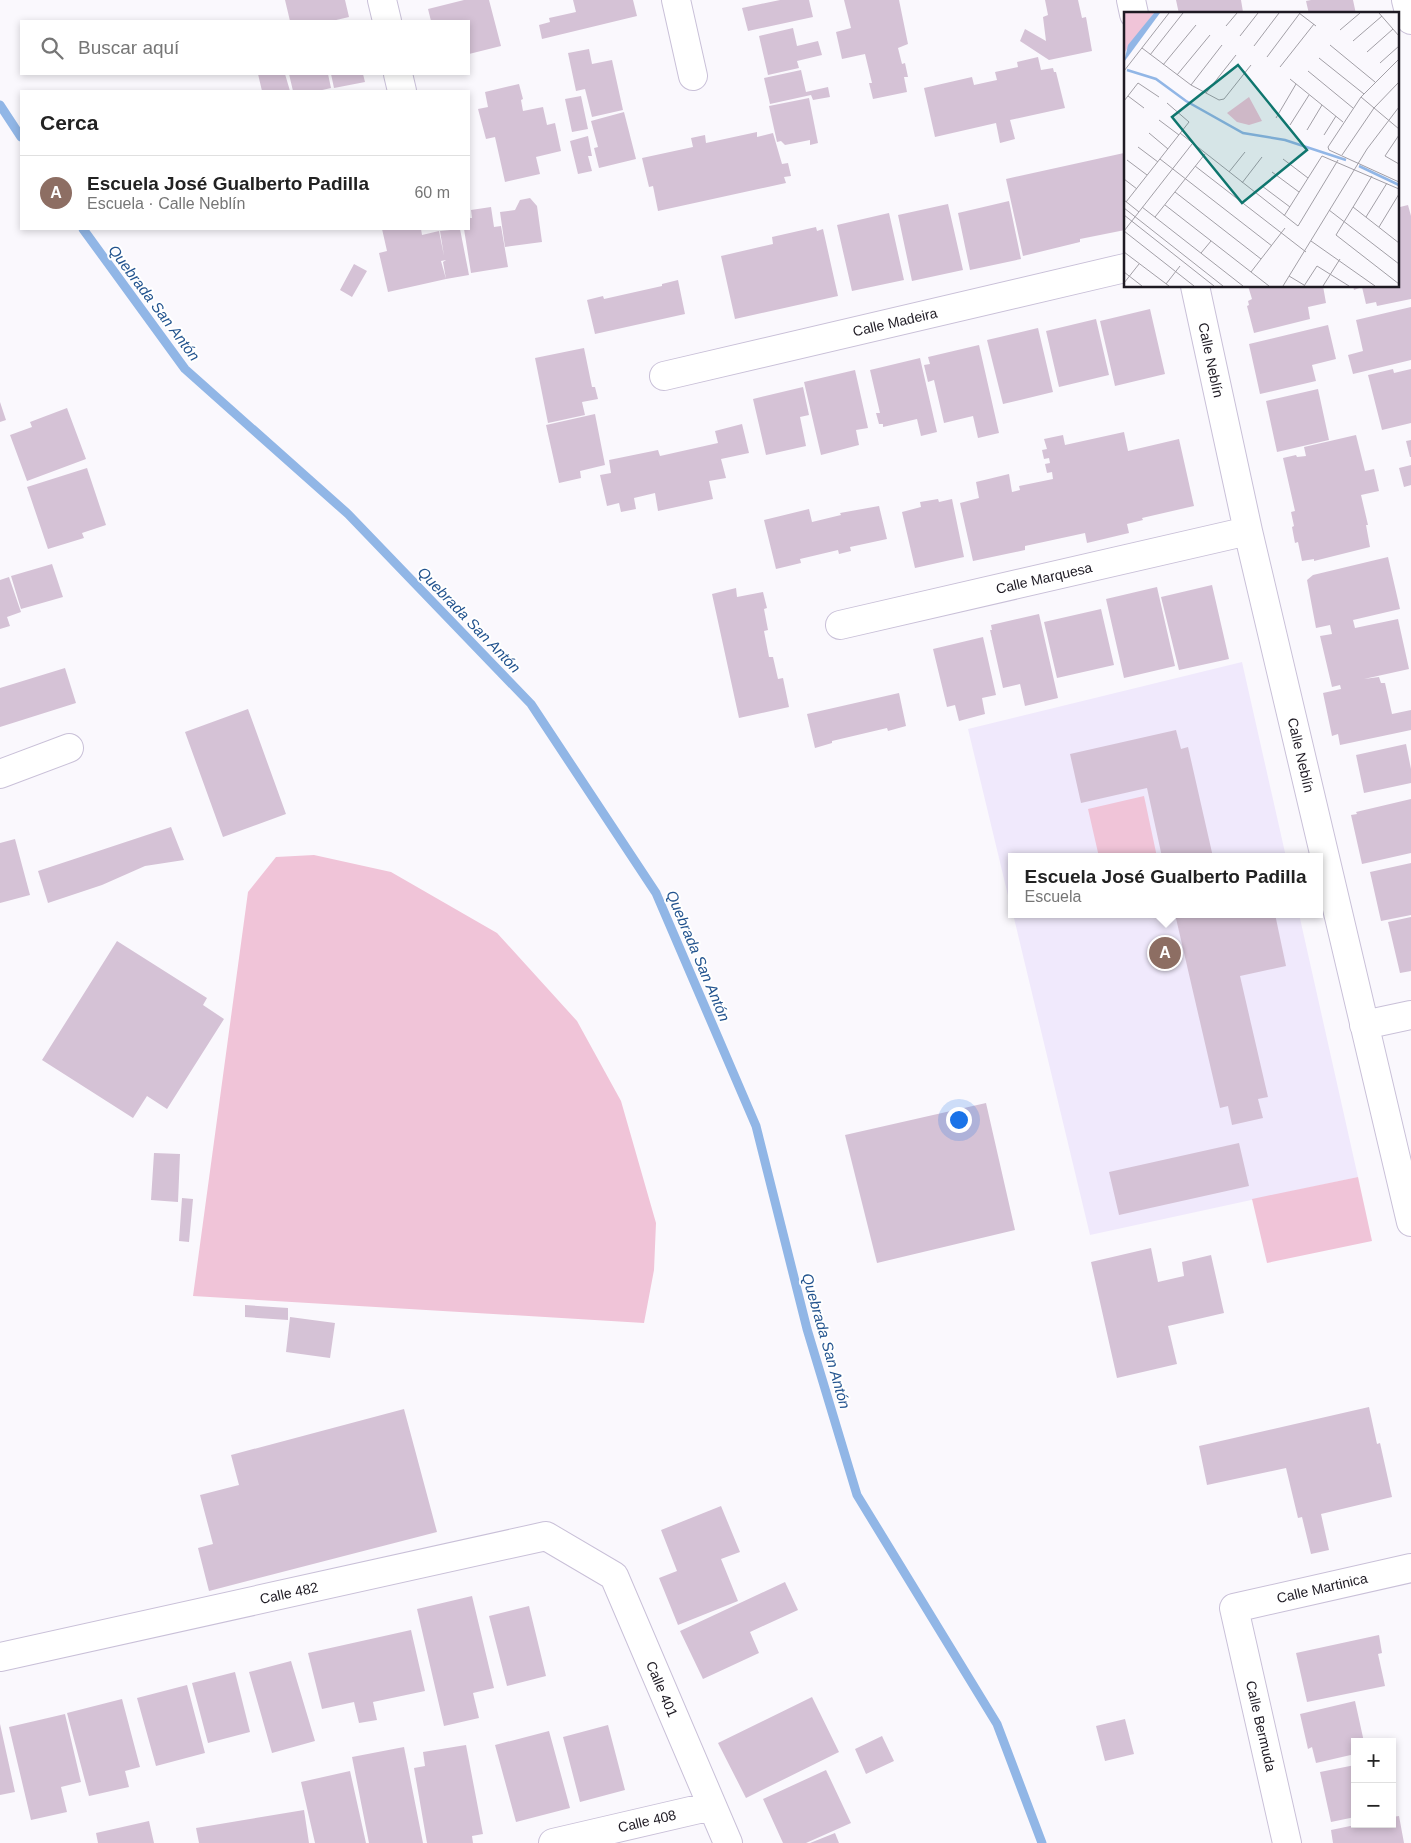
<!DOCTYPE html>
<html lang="es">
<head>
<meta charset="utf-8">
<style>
	body { margin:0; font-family:Helvetica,sans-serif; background:#f6f6f6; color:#222 }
	.controls { position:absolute; right:15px; bottom:15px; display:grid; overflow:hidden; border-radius:0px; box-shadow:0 2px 8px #0003 }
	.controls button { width:45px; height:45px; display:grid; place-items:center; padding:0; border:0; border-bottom:1px solid #e0e0e0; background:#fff; color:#222; font:25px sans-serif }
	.you { position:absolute; left:958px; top:1119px; width:18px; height:18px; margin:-12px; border:4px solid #fff; border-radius:50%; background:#1a73e8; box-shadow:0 0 0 8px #1a73e833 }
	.badge { display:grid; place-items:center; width:32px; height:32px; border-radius:50%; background:#834701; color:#fff; font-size:16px; font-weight:700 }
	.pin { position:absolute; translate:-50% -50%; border:2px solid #fff; box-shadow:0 1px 5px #0006 }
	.popup { position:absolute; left:1008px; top:853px; width:315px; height:65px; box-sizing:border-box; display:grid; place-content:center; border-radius:0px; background:#fff; filter:drop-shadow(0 1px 4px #0005); font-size:16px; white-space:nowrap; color:#767676 }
	.popup b { font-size:19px; color:#222 }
	.popup::after { content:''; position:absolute; left:50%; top:100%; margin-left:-10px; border:10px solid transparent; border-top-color:#fff }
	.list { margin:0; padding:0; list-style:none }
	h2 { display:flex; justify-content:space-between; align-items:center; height:65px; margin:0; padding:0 20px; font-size:21px }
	h2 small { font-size:16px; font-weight:400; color:#767676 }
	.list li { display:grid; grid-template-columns:32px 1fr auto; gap:15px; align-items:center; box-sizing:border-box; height:75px; padding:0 20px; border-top:1px solid #e0e0e0 }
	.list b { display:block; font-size:19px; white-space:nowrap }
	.list p { margin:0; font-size:16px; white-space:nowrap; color:#767676 }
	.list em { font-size:16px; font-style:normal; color:#767676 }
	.icon { flex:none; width:28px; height:28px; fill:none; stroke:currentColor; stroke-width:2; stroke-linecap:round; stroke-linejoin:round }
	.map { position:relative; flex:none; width:1411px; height:1843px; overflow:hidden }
	.search { position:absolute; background:#fff; box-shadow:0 2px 8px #0003; left:20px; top:20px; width:450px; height:55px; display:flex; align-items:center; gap:12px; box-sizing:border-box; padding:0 18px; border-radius:0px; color:#767676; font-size:19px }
	.panel { position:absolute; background:#fff; box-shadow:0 2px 8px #0003; left:20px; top:90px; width:450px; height:140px; border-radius:0px }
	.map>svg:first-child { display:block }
	.built { fill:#f0e9fc }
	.green { fill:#f0c4d8 }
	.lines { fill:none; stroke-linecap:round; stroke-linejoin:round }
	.stream { stroke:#91b6e6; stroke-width:9 }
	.building { fill:#d5c2d6 }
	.minor-casing { stroke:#c9c0d8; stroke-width:30 }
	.minor { stroke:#fff; stroke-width:28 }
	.labels { text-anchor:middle; stroke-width:4; stroke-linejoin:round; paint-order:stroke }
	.street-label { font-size:14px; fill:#1e1a23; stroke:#fff }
	.water-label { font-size:15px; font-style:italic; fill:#22538e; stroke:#fff }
	.inset-river { fill:none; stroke:#91b6e6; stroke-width:2.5 }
	.inset-road { fill:none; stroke:#a29fa6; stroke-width:1 }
	.view { fill:#0f766e; fill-opacity:0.15; stroke:#0f766e; stroke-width:2.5 }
	.inset-edge { fill:none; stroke:#1e1a23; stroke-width:2.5 }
</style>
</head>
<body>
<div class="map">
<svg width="1411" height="1843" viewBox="0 0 1411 1843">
	<rect width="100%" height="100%" fill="#faf8fd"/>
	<path class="built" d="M1242,662l44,195h-275v51l-43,-179z
		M1013,914h286l59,263 -268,58z"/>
	<path class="green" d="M1144,796l13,61h-58l-11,-48z
		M314,855l77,17 106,61 80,88 44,80 35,122 -2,47 -10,53 -451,-27 55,-404 28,-35z
		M1358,1177l14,64 -105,22 -15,-64z"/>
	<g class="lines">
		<path class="stream" d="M0,105l21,32
			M83,229l102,140 163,145 183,190 125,189 100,233 51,203 50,166 140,229 45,119"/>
	</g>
	<path class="building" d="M285,0h60l4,17 -17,4h-42z
		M464,0h25l12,46 -32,8v-33h-38l-3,-12z
		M573,0h60l4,16 -95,23 -3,-14 11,-3 -1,-4 27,-6z
		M780,0h29l4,17 -65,14 -6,-23z
		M844,0h55l9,44 -10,4 4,16 3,-1 3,14h-4l3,15 -34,7 -4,-16h3l-7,-29 -23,5 -6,-27 15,-4z
		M1045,0h33l4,18 4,-1 6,34 -43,9 -29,-19 5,-12 21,12 -3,-24 5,-2z
		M1176,0h65l2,12 -64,2z
		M1311,0h42l3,14h-47l-3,-13z
		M793,28l4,18 21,-5 4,14 -25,6 2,7 -31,7 -9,-39z
		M589,49l3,15 20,-4 11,50 -31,7 -7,-28 -9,2 -8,-38z
		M1038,57l3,13 12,-2 1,4h2l9,36 -55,12 5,19 -15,4 -4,-20 -61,14 -11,-49 48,-11 2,8 23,-5 -2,-8 23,-5 -1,-5z
		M801,70l5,22 22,-5 2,10 -17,3 -2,-5 -41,9 -6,-26z
		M258,74h27l5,17h-28z
		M289,74h39l3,14 -13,3h-25z
		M331,74h32l2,8 -31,6z
		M519,84l4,15 -2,1 2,11 20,-4 4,18 8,-2 6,28 -25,6 4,17 -35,8 -10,-45 -9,2 -8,-30 10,-2 -3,-15z
		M581,96l7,33 -16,3 -7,-33z
		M809,98l9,45 -8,2v-5l-25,5 -4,-4 -4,1 -8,-36z
		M624,112l12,47 -37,9 -5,-20 4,-1 -7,-26z
		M757,132v5l16,-4 9,31 6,-1 3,13 -7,1 2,6 -128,28 -5,-25 -4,1 -7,-29 51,-11 -2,-9 14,-3 1,8z
		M588,136l4,20h-4l4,15 -14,3 -8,-33z
		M1124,153l1,77 -45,9v3l-57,14 -17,-77z
		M1397,197l3,10 8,-2 3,11v83l-34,7 -1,-4 -10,2 -4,-17 -8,3 -1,-4h44z
		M530,198l7,8 5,36 -37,5 -5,-35 15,-2 5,-10z
		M1009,201l12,58 -51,11 -12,-57z
		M948,204l15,66 -51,11 -14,-66z
		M491,207l3,20 7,-1 7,41 -37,6 -7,-44h5v-11h3l-1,-8z
		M889,213l15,67 -52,11 -15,-66z
		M816,227l1,4 6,-2 15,67 -103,23 -14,-63 52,-12 -1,-7z
		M382,229h39l1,6 17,-4 5,25 -4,-25 20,-2 9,46 -23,4 -3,-17 3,-2 -5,1 5,18 -58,13 -9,-39 8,-2z
		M354,264l13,7 -15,26 -12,-7z
		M678,280l7,34 -90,20 -8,-34 16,-4 1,3 58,-13v-2z
		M1248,286h75l3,17 -18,4 2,12 -56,14 -7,-27 2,-1 -1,-4 4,-2z
		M1411,307v53l-58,14 -5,-19 15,-4 -7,-31z
		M1150,309l15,65 -50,12 -15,-65z
		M1096,319l13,56 -50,12 -13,-56z
		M1328,325l8,34 -24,6 4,16 -56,13 -11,-50z
		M1038,328l15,64 -50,12 -16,-64z
		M979,345l20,88 -21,5 -5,-22 -29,7 -10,-43 -6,2 -4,-17 6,-1 -2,-7z
		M584,348l8,39h3l3,12 -16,3 3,13 -37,8 -13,-65z
		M920,358l17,74 -16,4 -4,-17 -34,8v-3h-4l-3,-11h4l-10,-43z
		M1393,369l1,4 17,-4v54l-29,7 -14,-55z
		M855,370l13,58 -12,2 3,15 -38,10 -17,-73z
		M803,387l6,28 -9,2 6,29 -40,9 -13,-56z
		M1318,389l11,51 -52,12 -11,-51z
		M0,402l6,18 -6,2z
		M67,408l19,51 -59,22 -17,-46 22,-8 -2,-5z
		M595,414l10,51 -25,6 1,7 -22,5 -13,-58z
		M742,424l7,29 -28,6 5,19 -17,3 4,18 -55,12 -3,-18 -21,5 2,11 -15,3 -2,-9 -12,3 -7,-31 11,-2 -2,-13 49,-10 2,6 58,-13 -3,-12z
		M1124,432l4,19 51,-12 15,67 -52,12 1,2 -16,4 2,9 -42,10 -2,-10 -60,13v4l-52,11 -13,-58 19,-5 -3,-16 33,-8 3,18 8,-2 -1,-4 34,-7 -1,-7 -5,1 -2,-9 5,-1 -1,-5 -5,1 -2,-9 5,-1 -3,-10 19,-4 2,10z
		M1356,435l9,36 9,-2 5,22 -18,4 7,30h-2l4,22 -56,14v-2l-12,2 -4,-19 -3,1 -3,-16 2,-1 -3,-14 4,-1 -12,-53 13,-3 1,2 9,-1 -2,-9z
		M1411,440v17h-1l-4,-16z
		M1411,465v20l-7,2 -5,-19z
		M87,468l19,57 -24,8 2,5 -36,11 -21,-62z
		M938,499l1,3 13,-3 12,58 -49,11 -13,-56 19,-5 -1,-5z
		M879,506l8,33 -37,8 1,4 -12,3 -1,-4 -38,9 1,4 -25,6 -12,-49 45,-11 3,13 29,-7 -1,-2z
		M1388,557l12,52 -47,11 2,8 43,-9 11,50 -45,10 15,-2 2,6h4l7,31 19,-4v20l-71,15 -2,-11 -6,2 -9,-43 18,-4 -1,-4 -8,2 -12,-51 12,-2 -2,-9 -14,3 -9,-48 6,-5z
		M52,564l11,33 -42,12 -10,-33z
		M9,577l12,35 -14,5 3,9 -10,3v-49z
		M1212,585l17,74 -50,11 -18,-73z
		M1157,587l18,79 -51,12 -18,-79z
		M736,588l1,9 26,-5 4,16 -3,1 4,21 -4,1 5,26h4l5,22 5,-1 6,29 -50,11 -27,-124z
		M1101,609l13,56 -57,13 -13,-56z
		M1039,614l19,84 -33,8 -5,-22 -17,4 -13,-58h2l-1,-5z
		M983,637l13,58 -14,3 3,16 -26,7 -4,-16 -8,2 -14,-58z
		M65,668l11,35 -76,24v-39z
		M899,693l7,33 -18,5 -1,-3 -55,13v2l-17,5 -8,-34z
		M248,709l38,105 -63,23 -38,-105z
		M1176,730l5,19 7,-2 25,110h-51l-15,-69 -66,15 -11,-49z
		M1406,744l5,25v14l-47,10 -8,-38z
		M1411,799v54l-49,11 -11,-49 6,-1 -1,-2z
		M171,827l13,33 -39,6 -43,19 -54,18 -10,-32z
		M15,839l15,56 -30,8v-60z
		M1411,863v52l-30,6 -11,-49z
		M1175,914h100l11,52 -46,10 28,121 -10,2 5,19 -31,7 -4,-19 -8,2z
		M1411,917v54l-11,2 -12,-51z
		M117,941l90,57 -4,7 21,14 -57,90 -20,-13 -14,22 -91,-58z
		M986,1103l29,127 -138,33 -32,-128z
		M1239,1143l10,43 -130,29 -10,-43z
		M154,1153l26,1 -2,48 -27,-2z
		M182,1198l11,1 -4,43 -10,-1z
		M1151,1248l7,34 26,-6 -2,-14 29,-7 13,58 -56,13 9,38 -60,14 -26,-116z
		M245,1305l43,3v12l-43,-3z
		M290,1317l45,6 -5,35 -44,-6z
		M1369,1407l8,37 3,-1 12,54 -71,17 8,36 -18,4 -9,-37 -4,1 -12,-50 -79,17 -8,-39z
		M404,1409l33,123 -228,59 -11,-43 15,-4 -13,-49 39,-10 -8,-30z
		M721,1506l19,46 -19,7 17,42 -60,24 -19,-47 18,-7 -16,-41z
		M785,1582l13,28 -48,22 9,21 -56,26 -23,-48z
		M472,1596l22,92 -21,5 6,25 -35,8 -27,-117z
		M529,1606l17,70 -39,10 -18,-70z
		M411,1630l14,61 -52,11 4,18 -18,3 -5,-21 -32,7 -14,-56z
		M1379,1635l3,18 -4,1 7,32 -78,16 -11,-49z
		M291,1661l24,80 -43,12 -23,-81z
		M235,1672l15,60 -42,11 -16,-60z
		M187,1685l18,68 -49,13 -19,-68z
		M812,1697l27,55 -93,46 -28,-55z
		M122,1699l18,68 -15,4 4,16 -40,9 -22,-83z
		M1355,1701l9,41h-9v12l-39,9 -4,-16 -4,2 -8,-35z
		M65,1714l16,68 -20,5 6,25 -36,8 -22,-93z
		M1125,1719l9,35 -29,7 -9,-35z
		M0,1724l15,68 -15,3z
		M608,1725l17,65 -45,12 -17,-65z
		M549,1731l21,77 -54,14 -21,-77z
		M882,1736l12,25 -28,13 -11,-25z
		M466,1745l17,89 -11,2 1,7h-46l-13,-75 11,-2 -2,-14z
		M404,1747l19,96h-54l-17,-86z
		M1355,1765v52l-24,5 -11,-50z
		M826,1770l25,53 -45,20h-23l-20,-44z
		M350,1771l16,72h-51l-14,-61z
		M304,1810l5,33h-110l-3,-15z
		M1399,1816l5,27h-71l-2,-13 29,-6h32v-7z
		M149,1821l5,22h-56l-2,-10z
		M835,1833l4,10h-29z"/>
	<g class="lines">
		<g class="minor-casing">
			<path id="minor" d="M382,0l5,21
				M676,0l17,76
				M1131,0l3,14
				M1406,0l5,20
				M398,74l4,17
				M1195,286l53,245 163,691
				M664,376l461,-108
				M840,625l408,-94
				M0,774l69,-26
				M1364,1025l47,-10
				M0,1657l546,-121 68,40 114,267
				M553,1843l159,-37
				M1287,1843l-53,-235 177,-40"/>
		</g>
		<use href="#minor" class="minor"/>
	</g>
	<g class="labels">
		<g class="street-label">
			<text transform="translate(895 322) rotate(-13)" y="5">Calle Madeira</text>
			<text transform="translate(1211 360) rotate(78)" y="5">Calle Neblín</text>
			<text transform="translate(1044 578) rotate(-13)" y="5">Calle Marquesa</text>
			<text transform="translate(1301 755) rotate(77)" y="5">Calle Neblín</text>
			<text transform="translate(1322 1588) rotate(-13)" y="5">Calle Martinica</text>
			<text transform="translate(289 1593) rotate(-12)" y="5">Calle 482</text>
			<text transform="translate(662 1689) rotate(67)" y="5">Calle 401</text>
			<text transform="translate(1261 1726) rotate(77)" y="5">Calle Bermuda</text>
			<text transform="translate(647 1821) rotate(-13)" y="5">Calle 408</text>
		</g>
		<g class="water-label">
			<text transform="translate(154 303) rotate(53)" y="5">Quebrada San Antón</text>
			<text transform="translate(469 620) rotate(46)" y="5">Quebrada San Antón</text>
			<text transform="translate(698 956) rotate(67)" y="5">Quebrada San Antón</text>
			<text transform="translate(826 1341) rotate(74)" y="5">Quebrada San Antón</text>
		</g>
	</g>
	<g transform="translate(1124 12)">
		<rect width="275" height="275" fill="#faf8fd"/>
		<path d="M0,1h30l-30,40zM125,85l13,24 -13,4 -12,-3 -10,-9z" fill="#f0c4d8"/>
		<path d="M30,1h6l-36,49 4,-17z" fill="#91b6e6"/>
		<path class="inset-river" d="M3,58l29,9 30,22 57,32 42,7 61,20M235,154l40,19"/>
		<path class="inset-road" d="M175,1l17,13M255,1l20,23M102,14l11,-13M216,18l20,-17M116,24l18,-23M229,29l29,-25M206,33l45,37M130,34l25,-33M18,36l49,37 28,15 5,-1 27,-34M243,40l26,-23M26,43l33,-42M143,45l33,-44M195,46l45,36M275,47l-38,38 -33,50 1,3 70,32M256,51l19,-17M39,53l33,-40M156,55l34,-43M0,59l45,-58M184,59l45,37M53,63l33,-40M166,67l53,43M67,73l31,-40M82,81l30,-38M4,84l16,12M237,85l38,32M0,89l14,-18 21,14M152,106l20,-34M35,108l20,15M166,113l19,-30M183,118l15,-25M25,121l19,16M56,121l118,93 40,-66M200,123l12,-19M275,123l-14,21 14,8M14,135l20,15M218,143l32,-47 25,-26M36,147l112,87M159,147l25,19M3,148l20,15M71,154l111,86M105,160l16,-20M148,160l27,20M248,164l-36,59 63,49M0,167l13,10M118,171l20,-26M138,174l28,21M51,180l86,67M0,188l15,12M2,190l63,-80 -22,-19M41,193l104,81M18,195l101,79M229,195l46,36M0,196l99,78M205,198l70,54M0,203l90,71M160,204l38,-60 77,33M31,205l50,-63M242,205l21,-34M255,215l20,-33M0,219l68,-87M0,219l70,55M187,229l64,45M0,240l45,34M77,241l10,-12M0,260l18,14M127,260l34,-44M165,264l15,9M0,271l15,-19M42,272l14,-18M159,274l84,-137 32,-42M180,274l13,-20 32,20M199,274l17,-27"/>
		<path class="view" d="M114,53l69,85 -65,53 -70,-86z"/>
		<rect width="275" height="275" class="inset-edge"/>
	</g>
</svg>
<div class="controls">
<button>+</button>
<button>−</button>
</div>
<div class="you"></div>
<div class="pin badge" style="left:1165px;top:953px;background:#8d6e63">A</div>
<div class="popup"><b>Escuela José Gualberto Padilla</b>Escuela</div>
<div class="search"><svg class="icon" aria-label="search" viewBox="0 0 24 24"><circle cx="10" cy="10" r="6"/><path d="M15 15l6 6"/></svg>Buscar aquí</div>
<section class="panel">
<h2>Cerca<small></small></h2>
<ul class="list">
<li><span class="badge" style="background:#8d6e63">A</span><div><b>Escuela José Gualberto Padilla</b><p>Escuela · Calle Neblín</p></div><em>60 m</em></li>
</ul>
</section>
</div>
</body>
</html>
